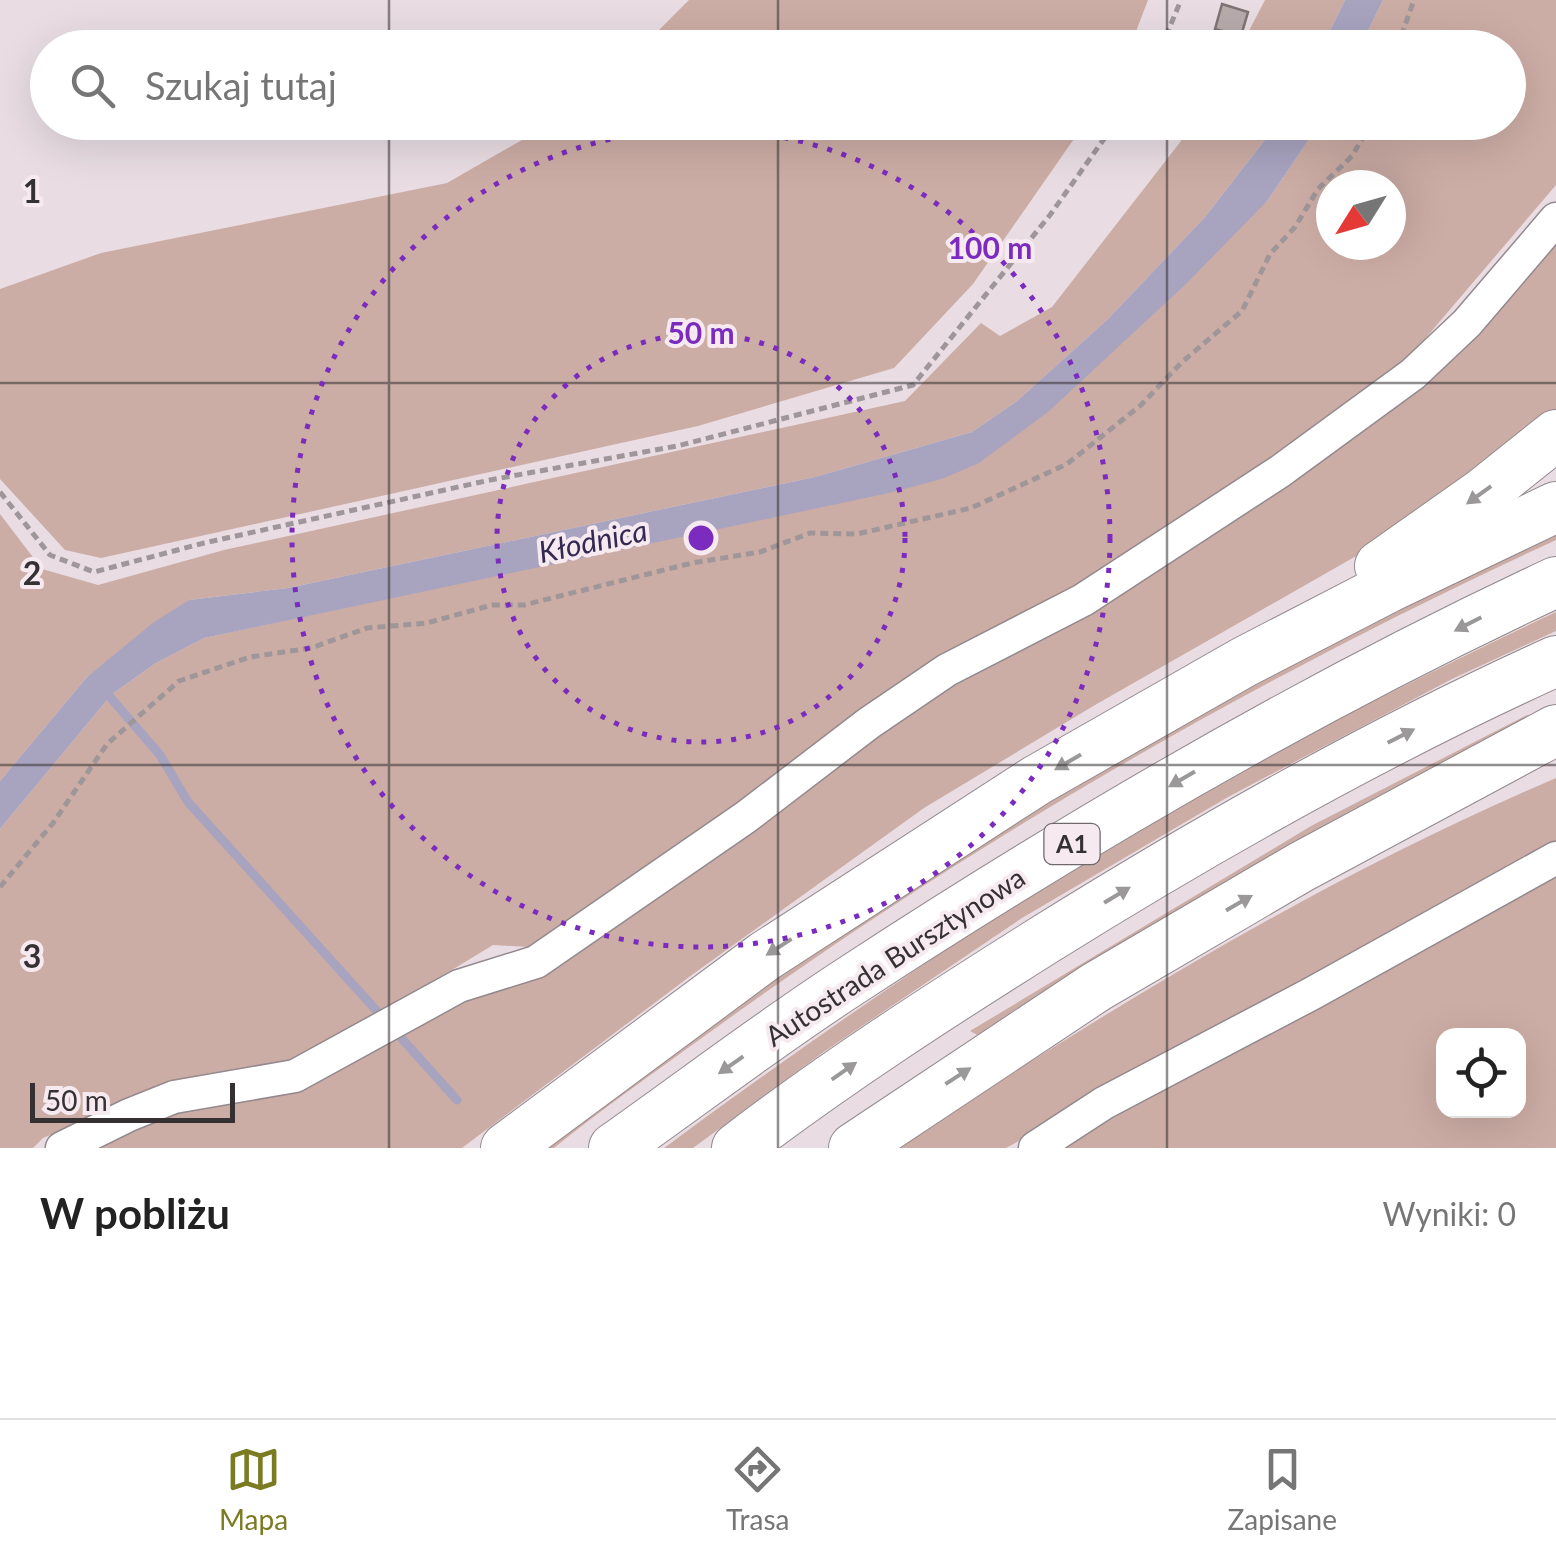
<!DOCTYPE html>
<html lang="pl">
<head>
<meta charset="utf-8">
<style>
	body { margin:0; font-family:Lato,sans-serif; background:#f2f2f2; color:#222 }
	.controls { position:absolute; right:30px; bottom:30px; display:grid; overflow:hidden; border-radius:20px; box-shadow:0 10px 40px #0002 }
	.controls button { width:90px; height:90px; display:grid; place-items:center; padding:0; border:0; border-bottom:2px solid #e0e0e0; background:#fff; color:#222; font:50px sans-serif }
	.compass { position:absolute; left:1316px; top:170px; width:90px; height:90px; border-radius:50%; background:#fff; box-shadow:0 10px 40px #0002; rotate:233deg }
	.scale { position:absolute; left:30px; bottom:25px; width:205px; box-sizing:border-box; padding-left:10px; border:5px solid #353133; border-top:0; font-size:28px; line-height:35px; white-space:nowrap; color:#353133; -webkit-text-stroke:8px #f6eaf0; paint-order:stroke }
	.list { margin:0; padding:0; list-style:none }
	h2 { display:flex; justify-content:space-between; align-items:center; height:130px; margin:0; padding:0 40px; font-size:42px }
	h2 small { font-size:32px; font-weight:400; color:#767676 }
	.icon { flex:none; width:55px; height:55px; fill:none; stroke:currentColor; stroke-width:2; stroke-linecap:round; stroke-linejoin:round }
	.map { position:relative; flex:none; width:1556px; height:1148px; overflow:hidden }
	.search { position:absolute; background:#fff; box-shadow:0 10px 40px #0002; left:30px; right:30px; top:30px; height:110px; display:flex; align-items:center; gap:25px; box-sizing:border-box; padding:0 35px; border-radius:55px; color:#767676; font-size:38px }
	.sheet { height:270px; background:#fff }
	nav { display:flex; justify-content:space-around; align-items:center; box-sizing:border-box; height:140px; border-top:2px solid #e0e0e0; background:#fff; font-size:28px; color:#767676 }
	nav a { display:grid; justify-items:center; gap:5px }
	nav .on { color:#7b7b22 }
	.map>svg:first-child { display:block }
	.green { fill:#ccada5; fill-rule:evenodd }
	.water { fill:#a8a3bf }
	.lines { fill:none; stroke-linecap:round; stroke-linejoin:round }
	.stream { stroke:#a8a3bf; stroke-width:9 }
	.building { fill:#b7abac; stroke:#7f7374; stroke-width:2.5 }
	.minor-casing { stroke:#93898e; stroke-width:35 }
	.highway-casing { stroke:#93898e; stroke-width:52 }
	.path { stroke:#9f969a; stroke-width:5; stroke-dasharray:8 5; stroke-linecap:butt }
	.minor { stroke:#fff; stroke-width:32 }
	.highway { stroke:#fff; stroke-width:50 }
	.oneway { fill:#9a9899 }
	.grid { fill:none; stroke:#353133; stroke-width:2.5; stroke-opacity:0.55 }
	.ring { fill:none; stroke:#7b2cbf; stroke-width:5; stroke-dasharray:5 10 }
	.labels { text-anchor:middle; stroke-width:8; stroke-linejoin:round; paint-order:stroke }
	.shield { fill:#f6eaf0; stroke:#6f686c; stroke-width:2.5 }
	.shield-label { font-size:25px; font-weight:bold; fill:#353133 }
	.street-label { font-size:28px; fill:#353133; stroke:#f6eaf0 }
	.water-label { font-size:30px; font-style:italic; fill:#332951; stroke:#f6eaf0 }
	.grid-label { font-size:32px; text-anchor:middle; font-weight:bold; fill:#353133; stroke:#f6eaf0; stroke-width:8; stroke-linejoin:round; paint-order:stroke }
	.centre { fill:#7b2cbf; stroke:#f6eaf0; stroke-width:5 }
	.ring-label { font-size:30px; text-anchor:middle; font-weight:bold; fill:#7b2cbf; stroke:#f6eaf0; stroke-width:8; stroke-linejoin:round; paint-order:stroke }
</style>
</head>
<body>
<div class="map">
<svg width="1556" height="1148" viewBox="0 0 1556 1148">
	<rect width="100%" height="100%" fill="#e9dde3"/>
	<path class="green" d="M689,0h459l-18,47h-488z
		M1265,0h80l-23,47 -82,1z
		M1383,0h173v185l-149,175 -144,106 -551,357 -183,124 -36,-2 -198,120 -133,24 -119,49 -10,10h-33v-319l112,-135 44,-31 48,-25 738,-159 326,-279 52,-77 188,-1v-74l-148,-1zM1331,185h60v60h-60z
		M553,122l532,1 -112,161 -79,84 -196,58 -597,132 -36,-8 -65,-71v-190l101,-36 346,-70z
		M1195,123h83l-73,94 -97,102 -91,82 -45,31 -157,45 -527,111 -99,12 -102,77 -87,104v-267l42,55 56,16 126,-35 681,-149 76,-78 19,13 52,-29z
		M1556,235v181l-184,131 -277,158 -171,103 -235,169 -227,171h-373l44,-22 246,-79 556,-356 345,-204z
		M1556,528v12c-298,137 -585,302 -850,495 -51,37 -103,73 -152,113h-17l228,-168 350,-225z
		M1556,612v19l-104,48 -224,118 -206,121 -197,133 -132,97h-29c114,-84 229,-165 347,-241 174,-112 359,-207 545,-295z
		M1527,715l12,1 -556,322 -13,-7 341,-205z
		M1556,778v67l-550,303h-108c209,-139 426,-271 658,-370z
		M1556,866v282h-504zM1444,1036h74v74h-74z"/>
	<path class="water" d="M1345,0h38l-23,47h-38z
		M1278,123h42l-52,77 -82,84 -138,128 -69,51 -37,16 -53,14 -685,145 -48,25 -44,31 -112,135v-48l87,-104 67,-55 35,-22 99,-12 527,-111 157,-45 45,-31 91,-82 97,-102z"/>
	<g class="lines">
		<path class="stream" d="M104,690l56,65 28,47 197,218
			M395,1031l62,69"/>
	</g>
	<path class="building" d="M1222,4l26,8 -7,24 -26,-7z"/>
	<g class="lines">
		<g class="minor-casing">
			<path id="minor" d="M62,1148l67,-33 45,-18 121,-21 164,-90 77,-24 210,-145 123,-94 78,-53 136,-70 196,-128 134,-98 54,-51 89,-104
				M1035,1148l69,-45 207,-109 245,-136"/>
		</g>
		<g class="highway-casing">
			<path id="highway" d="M1380,566l102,-72 74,-59
				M506,1148l259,-192 272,-176 207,-118 145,-75 167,-80
				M614,1148c78,-55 155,-114 235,-166 226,-148 462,-286 707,-400
				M737,1148c98,-75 202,-142 307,-208 165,-103 335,-199 512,-279
				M854,1148l242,-161 205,-120 255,-137"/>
		</g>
		<path class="path" d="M1161,48l20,-48
			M1397,48l17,-48
			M0,492l50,63 44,17 110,-29 286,-63 187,-34 236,-61 137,-170 66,-93
			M0,887l53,-64 54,-79 72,-63 71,-24 61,-9 56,-20 60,-5 65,-18h32l168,-42 68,-11 50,-19 47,1 114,-26 96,-44 74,-59 41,-43 60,-51 28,-57 25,-27 23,-38 34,-33 20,-34"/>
		<use href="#minor" class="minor"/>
		<use href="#highway" class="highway"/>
	</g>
	<defs><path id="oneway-solid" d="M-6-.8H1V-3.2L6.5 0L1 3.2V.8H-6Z" transform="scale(2.5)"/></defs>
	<g class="oneway">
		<use href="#oneway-solid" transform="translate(1479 495) rotate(144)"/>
		<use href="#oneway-solid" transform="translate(1468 624) rotate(153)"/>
		<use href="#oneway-solid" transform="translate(1401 736) rotate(-27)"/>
		<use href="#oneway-solid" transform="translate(1068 762) rotate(150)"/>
		<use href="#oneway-solid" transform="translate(1182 779) rotate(150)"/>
		<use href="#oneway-solid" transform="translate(1117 895) rotate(-31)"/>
		<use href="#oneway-solid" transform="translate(1239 903) rotate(-30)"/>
		<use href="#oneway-solid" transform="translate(779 947) rotate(147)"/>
		<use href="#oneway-solid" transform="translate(731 1065) rotate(145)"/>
		<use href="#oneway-solid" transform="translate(844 1071) rotate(-35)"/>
		<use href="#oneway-solid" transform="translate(958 1076) rotate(-33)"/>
	</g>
	<path class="grid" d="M389,0v48M778,0v48M1167,0v48M389,122v1026M778,122v1026M1167,122v1026M0,383h1556M0,765h1556"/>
	<g class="ring">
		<circle cx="701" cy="538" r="204"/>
		<circle cx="701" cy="538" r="409"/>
	</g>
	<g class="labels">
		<rect class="shield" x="1044.5" y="824" width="55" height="40" rx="8"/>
		<g class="shield-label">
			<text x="1072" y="853">A1</text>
		</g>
		<g class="street-label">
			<text transform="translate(895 957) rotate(-33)" y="10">Autostrada Bursztynowa</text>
		</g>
		<g class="water-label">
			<text transform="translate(593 542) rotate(-12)" y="10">Kłodnica</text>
		</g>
	</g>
	<g class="grid-label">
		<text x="32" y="203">1</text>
		<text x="32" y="585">2</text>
		<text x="32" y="968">3</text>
	</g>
	<circle cx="701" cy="538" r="15" class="centre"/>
	<g class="ring-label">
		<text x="990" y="259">100 m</text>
		<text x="701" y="344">50 m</text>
	</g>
</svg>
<div class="controls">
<button><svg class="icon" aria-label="locate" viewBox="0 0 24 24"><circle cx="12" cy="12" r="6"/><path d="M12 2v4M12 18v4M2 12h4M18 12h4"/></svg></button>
</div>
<svg class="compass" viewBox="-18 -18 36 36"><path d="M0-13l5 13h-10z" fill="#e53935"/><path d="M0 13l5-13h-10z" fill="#767676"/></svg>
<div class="scale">50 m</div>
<div class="search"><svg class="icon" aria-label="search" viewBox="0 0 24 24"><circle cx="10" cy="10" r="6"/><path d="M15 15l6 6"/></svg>Szukaj tutaj</div>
</div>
<section class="sheet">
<h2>W pobliżu<small>Wyniki: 0</small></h2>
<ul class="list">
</ul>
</section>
<nav>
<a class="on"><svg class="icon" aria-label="map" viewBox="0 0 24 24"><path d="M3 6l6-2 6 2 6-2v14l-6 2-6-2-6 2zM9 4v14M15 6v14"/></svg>Mapa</a>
<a><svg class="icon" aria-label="directions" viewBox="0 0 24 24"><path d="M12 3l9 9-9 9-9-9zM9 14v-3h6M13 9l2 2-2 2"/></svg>Trasa</a>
<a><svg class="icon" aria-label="saved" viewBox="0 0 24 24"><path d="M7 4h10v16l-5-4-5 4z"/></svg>Zapisane</a>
</nav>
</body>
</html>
